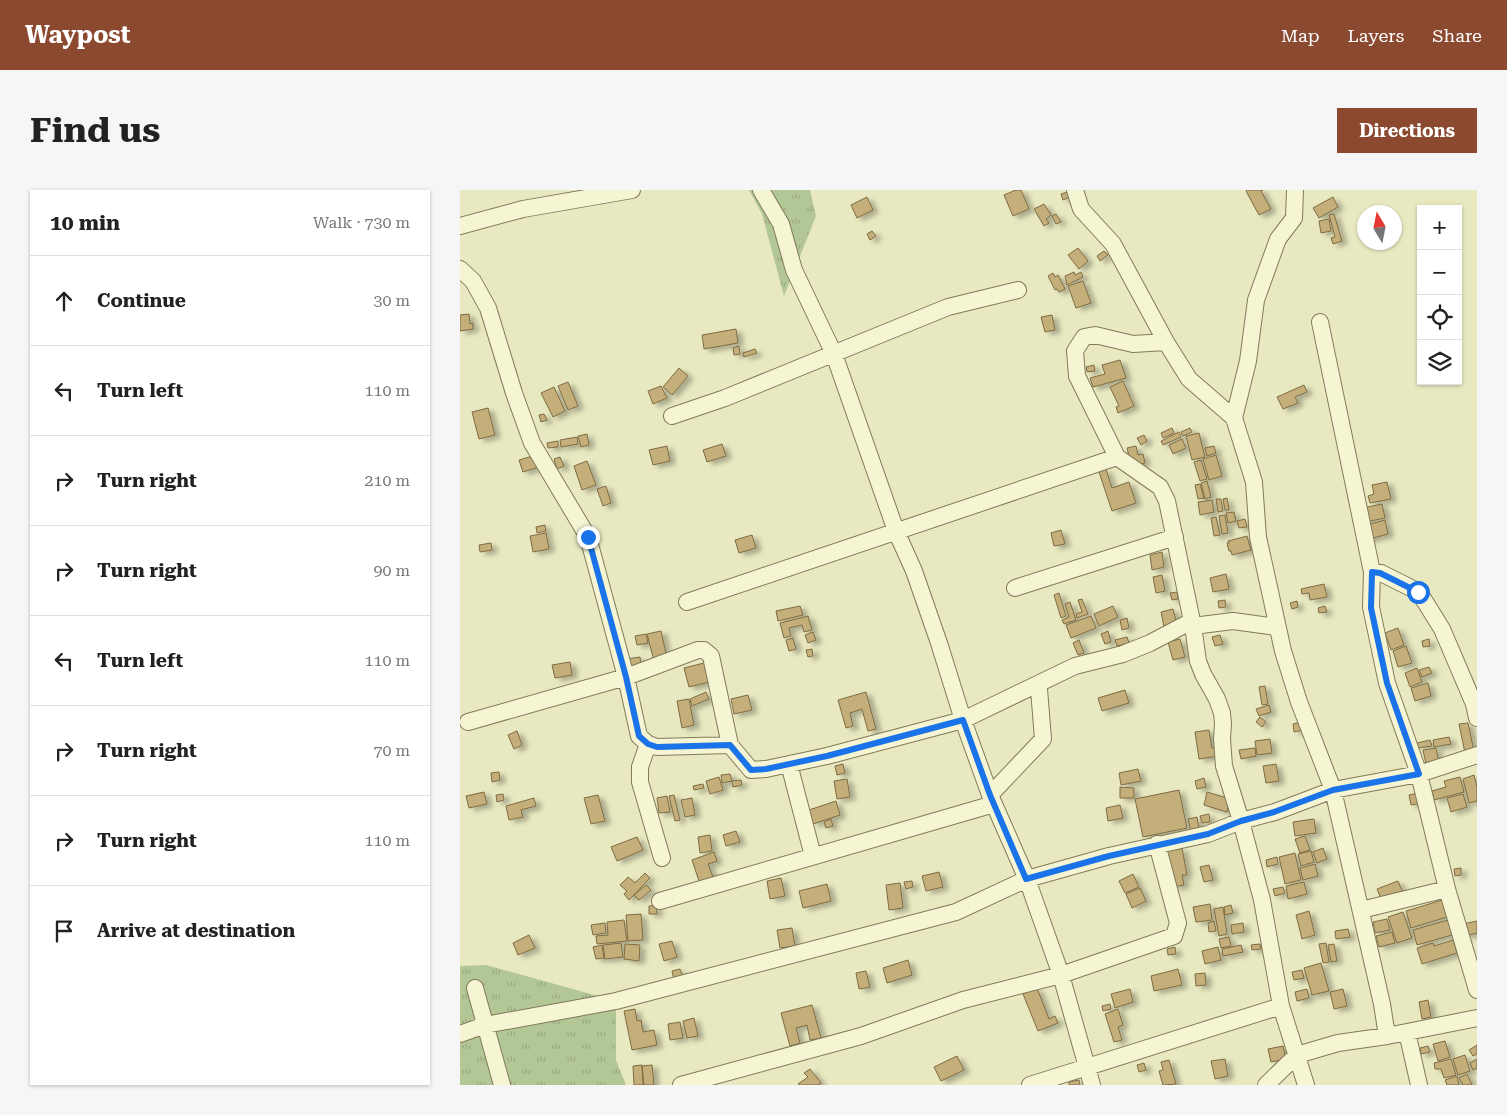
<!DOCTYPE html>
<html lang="en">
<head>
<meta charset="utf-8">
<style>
	body { margin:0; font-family:"Roboto Serif",serif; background:#f6f6f6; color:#222 }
	.controls { position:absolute; right:15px; top:15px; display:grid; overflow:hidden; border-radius:0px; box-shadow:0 1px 4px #0004 }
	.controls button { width:45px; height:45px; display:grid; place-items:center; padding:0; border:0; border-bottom:1px solid #e0e0e0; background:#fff; color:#222; font:25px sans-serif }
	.compass { position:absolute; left:897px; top:15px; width:45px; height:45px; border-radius:50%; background:#fff; box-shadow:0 1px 4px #0004; rotate:350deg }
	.stop { position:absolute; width:15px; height:15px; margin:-11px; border:4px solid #1a73e8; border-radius:50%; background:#fff }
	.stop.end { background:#1a73e8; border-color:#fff; box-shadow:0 1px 5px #0008 }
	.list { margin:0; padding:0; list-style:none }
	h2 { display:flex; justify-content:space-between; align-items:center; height:65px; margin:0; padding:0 20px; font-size:21px }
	h2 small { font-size:16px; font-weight:400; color:#767676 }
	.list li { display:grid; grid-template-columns:32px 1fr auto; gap:15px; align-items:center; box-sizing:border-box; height:90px; padding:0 20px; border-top:1px solid #e0e0e0 }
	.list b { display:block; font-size:19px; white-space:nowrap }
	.list em { font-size:16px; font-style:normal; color:#767676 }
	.icon { flex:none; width:28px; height:28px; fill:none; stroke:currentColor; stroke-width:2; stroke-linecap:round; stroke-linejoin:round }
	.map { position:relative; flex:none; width:1017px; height:895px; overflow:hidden; border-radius:0px }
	header { display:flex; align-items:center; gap:30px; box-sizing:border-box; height:70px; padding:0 25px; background:#8b492f; color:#fff }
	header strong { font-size:24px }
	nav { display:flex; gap:28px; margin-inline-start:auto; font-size:18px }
	.intro { display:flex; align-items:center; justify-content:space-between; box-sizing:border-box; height:120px; padding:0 30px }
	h1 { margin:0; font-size:35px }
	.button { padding:12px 22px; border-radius:0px; background:#8b492f; color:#fff; font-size:18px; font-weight:700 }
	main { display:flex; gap:30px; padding:0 30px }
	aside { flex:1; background:#fff; border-radius:0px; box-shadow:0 1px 4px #0004 }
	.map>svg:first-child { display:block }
	.grass { fill:url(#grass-tufts) }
	.building { fill:#c4ae7a; stroke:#7e6b42; filter:url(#shadow) }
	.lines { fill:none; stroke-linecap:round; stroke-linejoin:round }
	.minor-casing { stroke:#817a5a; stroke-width:18 }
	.minor { stroke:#f5f5d3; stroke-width:16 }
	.route { stroke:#1a73e8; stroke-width:6 }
</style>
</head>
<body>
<header>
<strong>Waypost</strong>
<nav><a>Map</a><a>Layers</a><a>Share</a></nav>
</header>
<div class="intro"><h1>Find us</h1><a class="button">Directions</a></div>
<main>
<aside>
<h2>10 min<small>Walk · 730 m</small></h2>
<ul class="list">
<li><svg class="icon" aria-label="ahead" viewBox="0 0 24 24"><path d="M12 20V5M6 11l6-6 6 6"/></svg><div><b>Continue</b></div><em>30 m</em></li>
<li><svg class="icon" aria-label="left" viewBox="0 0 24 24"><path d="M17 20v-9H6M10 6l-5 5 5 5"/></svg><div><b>Turn left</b></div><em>110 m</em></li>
<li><svg class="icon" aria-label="right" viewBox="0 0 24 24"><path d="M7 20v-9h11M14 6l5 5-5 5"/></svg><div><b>Turn right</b></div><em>210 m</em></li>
<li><svg class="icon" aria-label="right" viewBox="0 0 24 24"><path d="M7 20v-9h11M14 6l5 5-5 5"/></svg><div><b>Turn right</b></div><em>90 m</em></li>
<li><svg class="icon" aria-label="left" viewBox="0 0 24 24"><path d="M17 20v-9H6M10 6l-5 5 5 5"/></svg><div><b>Turn left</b></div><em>110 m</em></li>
<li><svg class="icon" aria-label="right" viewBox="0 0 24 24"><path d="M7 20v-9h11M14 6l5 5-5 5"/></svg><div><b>Turn right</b></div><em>70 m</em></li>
<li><svg class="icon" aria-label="right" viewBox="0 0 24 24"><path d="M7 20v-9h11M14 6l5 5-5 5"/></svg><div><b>Turn right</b></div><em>110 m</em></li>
<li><svg class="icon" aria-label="arrive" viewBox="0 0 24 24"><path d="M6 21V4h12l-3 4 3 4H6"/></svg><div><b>Arrive at destination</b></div></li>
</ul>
</aside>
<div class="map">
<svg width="1017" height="895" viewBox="0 0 1017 895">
	<defs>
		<pattern id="grass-tufts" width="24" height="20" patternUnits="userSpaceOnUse" patternTransform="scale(1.25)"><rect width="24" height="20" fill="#b3c696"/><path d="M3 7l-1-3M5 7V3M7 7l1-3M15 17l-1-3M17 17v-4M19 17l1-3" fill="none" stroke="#9aaa81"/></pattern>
		<filter id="shadow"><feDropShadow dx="5.5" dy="3" stdDeviation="2.5" flood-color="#0004"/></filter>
	</defs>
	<rect width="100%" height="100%" fill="#e9e9c1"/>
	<path class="grass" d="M289,0h61l6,26 -32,80 -22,-82z
		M26,775l130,36v59l10,25h-166v-119z"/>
	<path class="building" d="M556,0h5l8,19 -16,7 -9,-21z
		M787,0h16l-2,1 10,18 -12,6 -13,-24z
		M608,2l2,5 -7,3 -2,-6z
		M407,7l6,13 -16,8 -6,-13z
		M873,7l5,10 -19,11 -6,-10z
		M584,14l7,11 -5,4 3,4 -5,3 -10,-17z
		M596,24l5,8 -5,2 -4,-8z
		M874,24l8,27 -9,3 -2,-6 4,-1 -6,-22z
		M869,29l2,12 -10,2 -2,-12z
		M412,41l4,5 -6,4 -3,-6z
		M618,58l10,13 -9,8 -11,-14z
		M644,61l4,4 -8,6 -3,-5z
		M614,82l1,3 6,-3 2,5 -16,8 -2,-9z
		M593,83l2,4 3,-2 7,14 -6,3 -2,-3 -2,1 -7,-14z
		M623,91l8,22 -15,5 -8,-22z
		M9,124l1,10 3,-1v6l-13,2v-16z
		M592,125l3,15 -10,2 -4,-15z
		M276,139l2,14 -34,6 -2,-14z
		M279,156l1,8 -6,1 -1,-7z
		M295,159l2,4 -13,4 -1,-4z
		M660,170l6,18 -33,9 -3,-9 15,-4 -3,-9z
		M634,175l1,6 -8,1 -1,-5z
		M219,178l9,8 -16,19 -9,-8z
		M663,191l11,25 -16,7 -2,-6 3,-1 -9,-19z
		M108,192l10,24 -10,4 -10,-24z
		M844,195l3,7 -12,5 3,6 -15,6 -6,-12z
		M201,196l6,12 -14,6 -5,-13z
		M94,197l11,24 -12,6 -12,-24z
		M28,218l7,27 -16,4 -7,-27z
		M84,224l3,6 -6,2 -2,-7z
		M712,238l2,5 -11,5 -2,-5z
		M730,238l2,4 -9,4 -2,-4z
		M719,242l2,5 -18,8 -2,-4z
		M739,243l6,24 -13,3 -6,-24z
		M127,244l2,11 -8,2 -3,-11z
		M684,245l3,6 -6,4 -4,-7z
		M117,247l1,7 -17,3 -1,-7z
		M722,249l4,9 -13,6 -4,-9z
		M98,251v6l-10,1 -1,-5z
		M262,254l4,12 -19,6 -4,-12z
		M207,256l3,15 -17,4 -4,-15z
		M676,256l2,9 5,-1 2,9 -14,3 -4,-18z
		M754,256l2,7 -9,3 -2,-8z
		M76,265l3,12 -16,5 -4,-12z
		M756,265l6,21 -13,4 -6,-21z
		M100,267l4,9 -7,3 -3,-10z
		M741,270l6,19 -7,2 -6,-19z
		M127,271l9,24 -14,5 -8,-24z
		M646,279l6,19 17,-6 7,21 -24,8 -13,-39z
		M747,291l4,16 -6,2 -4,-16z
		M927,292l4,17 -21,4 -2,-7 6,-2 -2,-9z
		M740,294l4,14 -6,1 -3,-14z
		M146,296l5,17 -8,3 -6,-17z
		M767,308l2,12h-4l-2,-11z
		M756,309h5l2,12 -5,1z
		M752,310l2,12 -14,3 -2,-13z
		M922,314l3,14 -24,5 -3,-14z
		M774,322l2,9 -8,2 -2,-10z
		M765,325l3,18 -6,1 -3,-18z
		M756,327l4,18 -6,1 -3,-18z
		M785,329l2,8 -8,1 -2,-7z
		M925,330l3,14 -22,6 -3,-14z
		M85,335l1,6 -9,2 -1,-6z
		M601,340l4,14 -11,2 -3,-13z
		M86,343l3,16 -16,3 -3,-16z
		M292,345l4,13 -17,5 -4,-13z
		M787,346l4,14 -19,5 -1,-4h-2l-2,-8h2l-1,-2z
		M31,353l1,7 -12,2 -1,-7z
		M702,362l2,15 -12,3 -2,-15z
		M766,384l3,15 -16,3 -3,-14z
		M702,385l3,16 -9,2 -3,-16z
		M864,394l3,13 -17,3 -1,-7 -7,1 -1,-5z
		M717,402l1,7 -6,1 -2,-7z
		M599,403l7,23 -5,2 -7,-23z
		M622,409l6,15 -11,4 -1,-4 6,-2 -4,-12z
		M765,410l1,7 -7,1 -1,-7z
		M837,411l1,6 -6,2 -2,-6z
		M610,412l6,18 -12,4 -2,-4 7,-3 -4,-13z
		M340,416l3,9 -25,6 -2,-10z
		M653,416l5,11 -19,9 -5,-12z
		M865,416l2,6 -8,1 -1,-5z
		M713,419l4,15 -13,3 -3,-15z
		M348,426l4,14 -8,2 -2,-7 -13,3 2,8 -7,2 -4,-15z
		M631,426l5,12 -25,10 -5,-13z
		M667,428l2,10 -7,2 -2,-10z
		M938,438l6,17 -13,5 -6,-17z
		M201,441l6,27 -13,3 -7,-27z
		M648,441l3,11 -6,2 -4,-10z
		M353,442l3,8 -8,3 -3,-8z
		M186,444l2,9 -11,2 -2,-9z
		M760,445l3,9 -8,2 -3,-9z
		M667,447l2,6 -12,3 -2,-6z
		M333,448l3,11 -7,2 -3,-11z
		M720,449l5,18 -12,3 -5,-18z
		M969,449l1,7 -7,1 -1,-6z
		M619,450l5,13 -6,2 -5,-12z
		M946,456l6,17 -14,4 -5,-16z
		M352,459l1,7 -5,1 -2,-7z
		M180,467l2,13 -12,2 -3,-13z
		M110,472l2,13 -17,3 -3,-13z
		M244,473l5,19 -20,5 -5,-19z
		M969,477l3,6 -10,4 -3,-7z
		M957,478l5,14 -12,5 -5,-14z
		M968,493l3,13 -16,5 -4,-13z
		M805,496l3,18 -6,1 -3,-18z
		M665,500l4,13 -27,8 -4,-13z
		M246,502l3,7 -17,7 -2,-7z
		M406,502l10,37 -8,2 -6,-22 -12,4 3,13 -7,2 -8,-28z
		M288,505l4,15 -18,4 -3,-15z
		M229,509l5,26 -12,3 -5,-27z
		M809,515l2,7 -12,4 -3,-7z
		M800,527l6,5 -4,5 -6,-5z
		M841,532l2,8 -9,2 -1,-8z
		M1008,533l7,33 -9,2 -7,-34z
		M749,540l3,18 5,-1 1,9 -19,3 -4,-27z
		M57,541l5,14 -8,4 -6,-14z
		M989,547l2,7 -17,3 -1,-7z
		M810,549l2,14 -15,2 -2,-14z
		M970,550l2,6 -14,2 -1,-5z
		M795,558l1,8 -15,3 -2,-9z
		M976,558l4,19 -13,2 -4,-19z
		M383,574l2,9 -8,2 -2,-9z
		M816,574l3,17 -13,2 -3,-17z
		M678,579l3,12 -20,4 -2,-12z
		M39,582l1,8 -8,2 -1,-9z
		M270,584l2,7 -10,2 -1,-8z
		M1014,585l3,12v14l-8,2 -6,-24z
		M259,587l4,13 -13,4 -4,-13z
		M1000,587l4,15 -30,8 -2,-9 14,-4 -2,-6z
		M744,588l2,9 -9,2 -2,-8z
		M387,589l3,18 -13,2 -3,-18z
		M281,590l1,5 -9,2 -1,-6z
		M243,594l1,4 -10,2 -1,-4z
		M660,597l14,1v10h-14z
		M719,600l8,38 -44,9 -8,-38z
		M24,602l3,12 -18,4 -3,-12z
		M747,602l23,7 -3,13 -23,-7z
		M958,603l3,10 -10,2 -2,-10z
		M43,604l1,6 -7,2 -1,-7z
		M1003,604l4,13 -16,5 -4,-14z
		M138,605l7,26 -14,3 -7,-26z
		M214,605l6,25 -5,1 -6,-25z
		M207,606l3,16 -11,1 -2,-15z
		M74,608l2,8 -15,4 2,7 -14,3 -3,-14z
		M232,608l3,17 -10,2 -4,-17z
		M376,611l4,14 -27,9 -4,-14z
		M660,615l3,13 -15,3 -2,-13z
		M749,624l1,8 -8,1 -2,-7z
		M737,627l2,12 -8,2 -3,-12z
		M371,629l2,7 -7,2 -2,-6z
		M854,629l2,14 -21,3 -2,-14z
		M276,641l4,11 -14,4 -3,-11z
		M250,645l2,16 -12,2 -2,-16z
		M845,646l5,14 -10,3 -5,-14z
		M177,647l6,13 -26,11 -6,-14z
		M722,658l5,27h-5l2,10 -11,2 -7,-36z
		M863,658l4,11 -10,4 -4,-11z
		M851,661l3,11 -13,4 -3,-12z
		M254,662l3,9 -9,3 5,13 -5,2 2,5 -9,3 -9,-27z
		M835,663l6,27 -16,4 -6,-27z
		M817,667l1,7 -11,3 -1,-7z
		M855,674l3,12 -15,4 -3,-12z
		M749,675l4,15 -9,2 -4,-15z
		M1001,678v7l-6,1 -1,-7z
		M479,682l4,15 -17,4 -4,-15z
		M185,683l5,5 -21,22 -5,-6 3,-3 -7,-6 8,-8 7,6z
		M673,684l6,13 -14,6 -6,-12z
		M321,688l4,18 -15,3 -3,-18z
		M452,691l1,6 -7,2 -2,-7z
		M938,691l5,12 -21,8 -5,-12z
		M844,692l3,12 -19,5 -2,-13z
		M440,693l3,25 -14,2 -3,-25z
		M367,694l4,17 -28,7 -4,-17z
		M186,695l5,5 -12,10 -5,-5z
		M823,697l2,6 -10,3 -2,-7z
		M680,698l6,13 -14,7 -6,-14z
		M982,710l5,17 -36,11 -5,-17z
		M750,714l2,16 -16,2 -3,-15z
		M196,715l1,9h-8v-8z
		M771,715l2,8 -8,2 -1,-8z
		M763,717l4,27 -8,2 -5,-27z
		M849,721l6,24 -13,4 -6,-24z
		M943,722l9,26 -15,5 -9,-26z
		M181,724l2,26 -15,1 -2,-26z
		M927,729l3,11 -15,3 -2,-11z
		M164,730l3,21 -30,3 -1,-8 12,-1 -1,-13z
		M988,730l4,15 -35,10 -4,-15z
		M754,731l2,10 -7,1 -1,-9z
		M1017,731v12l-12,3 -2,-12z
		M145,733l1,10 -13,2 -2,-10z
		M783,733l1,9 -12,2 -1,-9z
		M332,738l3,18 -15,2 -3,-18z
		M888,739l2,8 -14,2 -1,-8z
		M932,742l3,11 -16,4 -3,-11z
		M69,745l6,13 -17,7 -5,-12z
		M769,747l2,9 -10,2 -2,-9z
		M993,750l4,13 -35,11 -5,-16 16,-5 1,3z
		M212,751l5,16 -13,4 -5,-17z
		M161,753l2,14 -18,2 -2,-14z
		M866,753l3,19 -6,1 -4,-19z
		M165,754l15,1 -1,16 -15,-2z
		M800,754l1,5 -9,1 -1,-5z
		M874,754l3,17 -6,1 -3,-17z
		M142,755l2,13 -8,1 -3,-12z
		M781,755l2,7 -20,4 -1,-7z
		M715,757l1,7 -8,1 -1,-6z
		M758,757l3,13 -16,4 -3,-13z
		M448,770l4,15 -25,8 -4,-15z
		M861,773l8,28 -17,4 -8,-27z
		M220,779l3,8 -9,3 -2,-9z
		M718,779l4,16 -28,6 -3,-15z
		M842,780l2,8 -10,2 -2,-8z
		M406,781l4,16 -11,2 -3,-16z
		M745,783l1,12 -10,1 -1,-12z
		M577,798l12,31 6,-3 3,7 -20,8 -15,-37z
		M670,799l3,13 -18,6 -4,-14z
		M847,799l2,9 -12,3 -2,-9z
		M883,799l4,17 -13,3 -4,-17z
		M968,810l3,17 -9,2 -3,-17z
		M650,814l1,5 -8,2 -1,-5z
		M352,815l9,33 -11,2 -3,-15 -11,3 4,15 -10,3 -9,-33z
		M175,819l2,12 4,-1 2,12 11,-2 3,15 -25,5 -8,-39z
		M658,819l5,16 -5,2 4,13 -8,2 -9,-28z
		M234,828l4,18 -11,2 -4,-17z
		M220,832l3,16 -13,2 -2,-16z
		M985,851l5,16 -12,4 -5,-17z
		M1017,855v9l-4,2 -4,-6z
		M823,856l3,13 -15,3 -3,-13z
		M968,856l2,6 -9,2 -1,-6z
		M1005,865l5,16 -12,4 -5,-16z
		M497,866l7,14 -23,11 -7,-14z
		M765,869l3,17 -13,3 -4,-18z
		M991,869l5,16 -12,3 -3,-9h-6l-1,-6z
		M1017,869v9l-4,2 -3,-7z
		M709,870l7,24 -13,1 -4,-14 4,-1 -2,-8z
		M684,873l2,7 -7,2 -2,-7z
		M182,875l1,20h-9l-1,-19z
		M192,875l2,20h-10l-2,-19z
		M350,879l11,14 -3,2h-19l-1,-1 10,-7 -4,-4z
		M1007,884l5,11h-9l-4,-7z
		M997,886l2,9h-12l-2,-5z
		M619,890l1,5h-11v-3z"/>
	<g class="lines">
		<g class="minor-casing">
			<path id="minor" d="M615,0l6,19 32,35 53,98 23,37 45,39 20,64 4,55 25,114 16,51 34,88 49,214 5,32
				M0,36l63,-17 109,-19
				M0,79l13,12 15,27 26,85 18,50 56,94 38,140 13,59 9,8 9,3 73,-2 21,25 15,-1 61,-13 136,-36 -24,-77 -25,-72 -18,-40 -62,-177 -40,-84 -13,-46 -20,-34
				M860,132l52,250 -1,35 16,76 32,91 28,115 30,101
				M212,226l53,-18 223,-91 70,-17
				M774,228l14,-57 8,-61 22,-61 16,-21 1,-28
				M657,267l-40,-81 -2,-25 9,-14 11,-2 38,9 33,-2
				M912,382l9,1 38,19 23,37 32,75 3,14
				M555,398l160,-51
				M227,412l430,-145 43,30 7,14 26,125 5,35 5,13 14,25 5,14 1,11 -1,15 2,27 17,55 21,79 19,106 25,79
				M733,436l40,-5 44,6
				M580,493l-1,6 4,50 -53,56 37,84 34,96 31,110
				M8,532l158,-45 72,-27h6l7,6 19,89
				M188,554l-8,23v15l22,76
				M329,574l24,92
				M530,605l-27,-75 112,-54 48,-12 27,-11 42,-22
				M200,711l334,-97
				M901,720l86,-21
				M15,798l27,97
				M947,842l12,53
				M0,844l25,-9 131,-24 340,-89 71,-33 82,-23 99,-22 33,-13 34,-9 58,-22 86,-16 58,-19
				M221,895l180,-49 102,-36 98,-25 113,-39 4,-13 -21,-79
				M570,895l251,-79
				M806,895l31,-30 41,-12 49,-7 90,-18"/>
		</g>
		<use href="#minor" class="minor"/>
	</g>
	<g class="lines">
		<path class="route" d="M128,347l38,140 13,59 9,8 9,3 73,-2 21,25 15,-1 61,-13 136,-36 27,75 36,84 83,-23 99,-22 33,-13 33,-9 59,-22 86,-16 -32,-91 -16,-75 1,-36 8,1 38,19"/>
	</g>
</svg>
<div class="controls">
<button>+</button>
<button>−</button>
<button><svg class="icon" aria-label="locate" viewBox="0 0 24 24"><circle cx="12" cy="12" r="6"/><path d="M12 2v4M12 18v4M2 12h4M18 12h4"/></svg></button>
<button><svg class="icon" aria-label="layers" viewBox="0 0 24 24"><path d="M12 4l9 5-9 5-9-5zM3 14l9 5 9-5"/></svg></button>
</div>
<svg class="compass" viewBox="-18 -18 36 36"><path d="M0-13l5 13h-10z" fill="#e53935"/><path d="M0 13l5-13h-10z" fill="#767676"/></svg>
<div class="stop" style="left:958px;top:402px"></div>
<div class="stop end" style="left:128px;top:347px"></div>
</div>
</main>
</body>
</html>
